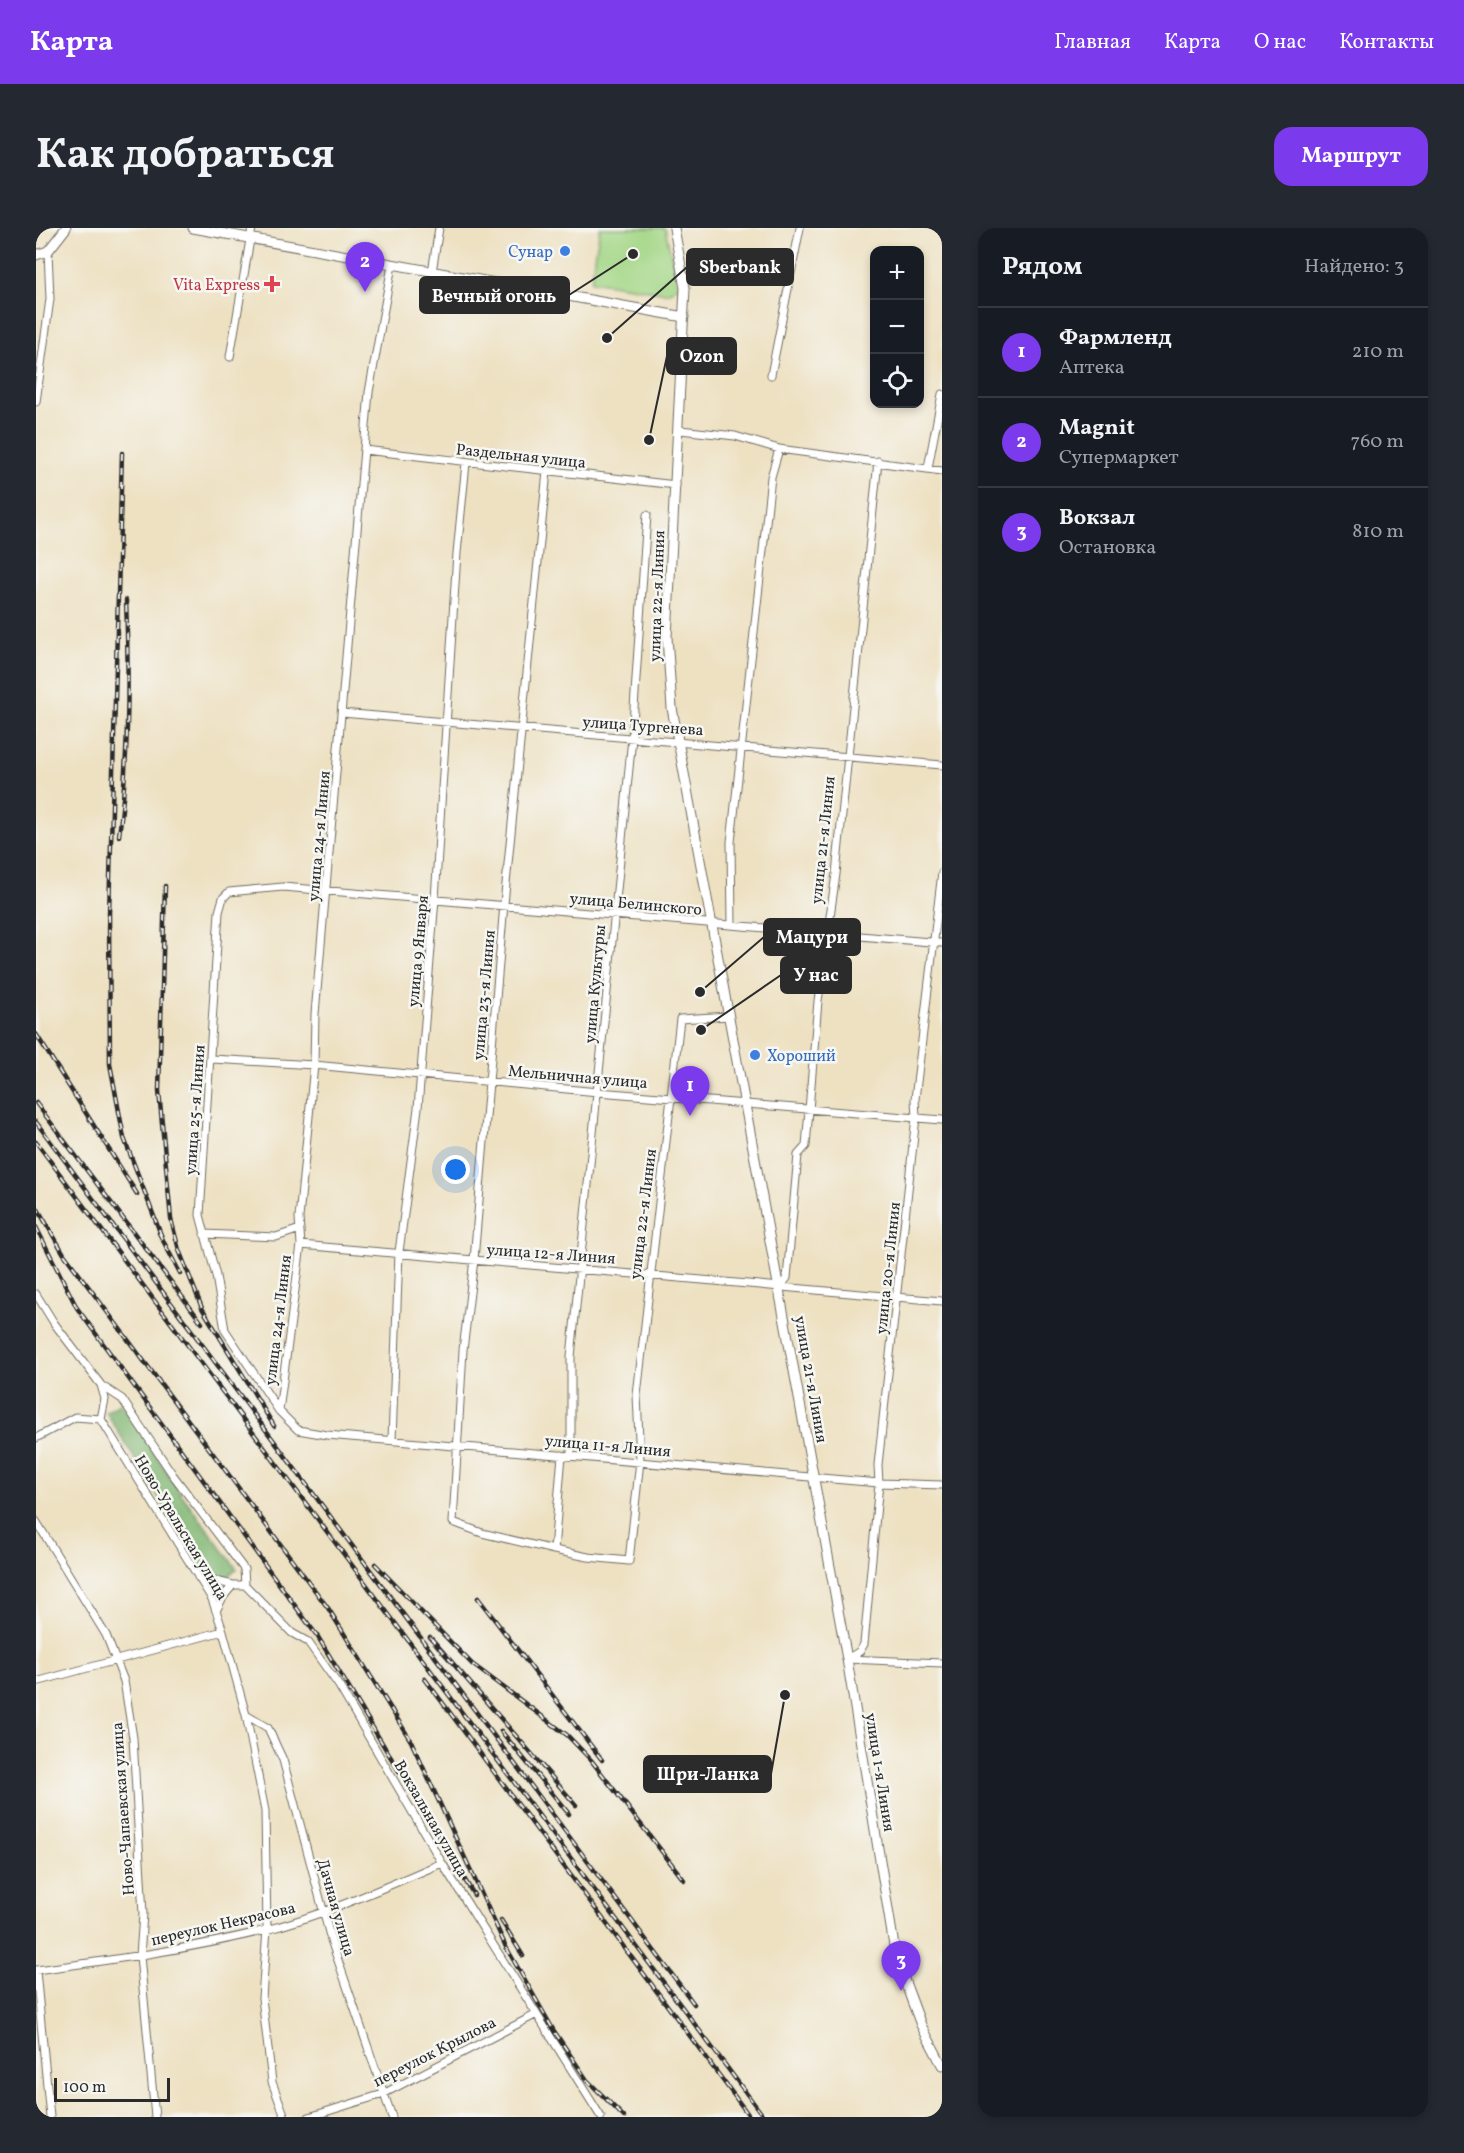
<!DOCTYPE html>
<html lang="ru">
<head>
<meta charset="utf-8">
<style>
	body { margin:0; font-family:Vollkorn,serif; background:#242831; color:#f1f3f6 }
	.controls { position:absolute; right:18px; top:18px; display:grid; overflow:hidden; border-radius:12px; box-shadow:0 3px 9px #0003 }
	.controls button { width:54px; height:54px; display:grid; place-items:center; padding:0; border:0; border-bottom:2px solid #363941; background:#171b24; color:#f1f3f6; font:30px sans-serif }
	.scale { position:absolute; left:18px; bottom:15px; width:116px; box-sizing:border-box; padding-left:6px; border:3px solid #2b2b2b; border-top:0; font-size:16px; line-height:21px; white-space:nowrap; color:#2b2b2b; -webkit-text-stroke:4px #f6f6f2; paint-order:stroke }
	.you { position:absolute; left:420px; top:942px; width:21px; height:21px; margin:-15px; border:4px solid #fff; border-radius:50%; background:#1a73e8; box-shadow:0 0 0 9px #1a73e833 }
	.badge { display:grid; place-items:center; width:39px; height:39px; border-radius:50%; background:#7c3aed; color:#fff; font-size:20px; font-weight:700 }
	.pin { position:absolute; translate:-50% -50px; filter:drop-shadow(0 2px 3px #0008) }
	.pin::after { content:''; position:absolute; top:32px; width:21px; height:18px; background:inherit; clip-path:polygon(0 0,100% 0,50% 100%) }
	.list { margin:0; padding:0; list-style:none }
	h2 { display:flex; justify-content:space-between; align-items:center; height:78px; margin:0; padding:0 24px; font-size:26px }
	h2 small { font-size:20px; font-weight:400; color:#9ea1a6 }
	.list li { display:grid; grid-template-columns:39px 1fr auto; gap:18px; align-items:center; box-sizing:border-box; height:90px; padding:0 24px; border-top:2px solid #363941 }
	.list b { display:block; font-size:22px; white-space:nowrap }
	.list p { margin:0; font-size:20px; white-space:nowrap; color:#9ea1a6 }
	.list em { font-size:20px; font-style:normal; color:#9ea1a6 }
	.icon { flex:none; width:33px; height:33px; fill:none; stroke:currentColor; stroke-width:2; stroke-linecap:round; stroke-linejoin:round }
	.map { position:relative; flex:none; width:906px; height:1889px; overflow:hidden; border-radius:18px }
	header { display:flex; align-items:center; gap:36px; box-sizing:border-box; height:84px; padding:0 30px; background:#7c3aed; color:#fff }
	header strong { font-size:28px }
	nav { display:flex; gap:33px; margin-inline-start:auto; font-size:21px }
	.intro { display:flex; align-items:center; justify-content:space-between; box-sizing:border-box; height:144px; padding:0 36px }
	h1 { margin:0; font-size:42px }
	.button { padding:15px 27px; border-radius:18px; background:#7c3aed; color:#fff; font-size:21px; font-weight:700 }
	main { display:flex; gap:36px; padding:0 36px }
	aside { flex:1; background:#171b24; border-radius:18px; box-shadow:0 3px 9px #0003 }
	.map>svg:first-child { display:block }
	.green { fill:#a4d787; stroke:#688159; stroke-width:1.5 }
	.forest { fill:#83b874; stroke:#577250; stroke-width:1.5 }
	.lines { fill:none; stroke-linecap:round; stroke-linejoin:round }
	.minor-casing { stroke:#6f6b60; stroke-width:9 }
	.secondary-casing { stroke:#6f6b60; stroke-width:11 }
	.minor { stroke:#fff; stroke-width:7 }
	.secondary { stroke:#fff; stroke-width:9 }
	.rail-casing { stroke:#2b2b2b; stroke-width:4.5 }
	.rail { stroke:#f6f6f2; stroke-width:2; stroke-dasharray:7; stroke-linecap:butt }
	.shop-dot { fill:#3f7fe0; stroke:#f6f6f2; stroke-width:2 }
	.health-dot { fill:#e0444e; stroke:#f6f6f2; stroke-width:2 }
	.labels { text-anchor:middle; stroke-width:5; stroke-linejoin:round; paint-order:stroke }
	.shop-label { font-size:16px; fill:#366cbe; stroke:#f6f6f2; text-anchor:end }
	.health-label { font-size:16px; fill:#be3a42; stroke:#f6f6f2; text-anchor:end }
	.street-label { font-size:16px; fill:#2b2b2b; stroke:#f6f6f2 }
	.leader { fill:none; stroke:#2b2b2b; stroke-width:2 }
	.callout-dot { fill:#2b2b2b; stroke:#f6f6f2; stroke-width:2 }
	.callout { fill:#2b2b2b; stroke:#2b2b2b; stroke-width:2 }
	.callout-label { font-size:18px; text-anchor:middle; font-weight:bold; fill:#fff }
</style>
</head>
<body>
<header>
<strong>Карта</strong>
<nav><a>Главная</a><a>Карта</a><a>О нас</a><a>Контакты</a></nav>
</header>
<div class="intro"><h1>Как добраться</h1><a class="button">Маршрут</a></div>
<main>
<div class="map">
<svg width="906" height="1889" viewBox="0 0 906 1889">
	<rect width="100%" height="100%" fill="#f6f6f2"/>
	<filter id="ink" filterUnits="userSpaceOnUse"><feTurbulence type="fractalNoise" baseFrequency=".0167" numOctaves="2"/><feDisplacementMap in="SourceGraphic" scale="12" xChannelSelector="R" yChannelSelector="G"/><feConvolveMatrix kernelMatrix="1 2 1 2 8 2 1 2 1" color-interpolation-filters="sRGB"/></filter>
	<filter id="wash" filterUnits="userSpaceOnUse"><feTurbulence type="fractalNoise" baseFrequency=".008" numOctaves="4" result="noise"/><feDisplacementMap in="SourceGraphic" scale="24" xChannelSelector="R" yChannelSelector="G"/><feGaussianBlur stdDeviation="1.35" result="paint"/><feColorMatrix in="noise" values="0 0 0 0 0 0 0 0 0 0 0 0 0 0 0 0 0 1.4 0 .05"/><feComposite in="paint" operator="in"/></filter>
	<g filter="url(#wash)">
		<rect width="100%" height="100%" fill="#eee1c2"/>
		<path class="green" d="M564,0h65l13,59 -10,6 -77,-12z"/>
		<path class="forest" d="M85,1175l61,92 55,74 -12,9 -21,-7 -98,-159z"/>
	</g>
	<g filter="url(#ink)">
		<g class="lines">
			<g class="minor-casing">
				<path id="minor" d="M396,44l7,-44
					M194,129l22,-129
					M735,147l29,-147
					M0,174l14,-103 -2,-48
					M644,202l55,6 44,13 163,22
					M328,222l312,35
					M892,240l14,-74
					M511,243l-43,433 -30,356 -11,90 -10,172 29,11 72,17 8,-95
					M306,485l600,52
					M696,697l-1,-83 40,-365 8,-28
					M906,715l-659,-56 -54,5 -6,6 -4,14 -19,303 16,61 9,54 54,81 19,19 29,5 552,48 63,2
					M176,831l102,6 284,27 344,28
					M168,1006l72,3 24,-8
					M265,1017l641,56
					M744,1059l7,-9 11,-123 8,-9 12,-145 18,-127 42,-413
					M0,1066l18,29 47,62 4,14 -4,20 111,180 11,32 23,84 19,96 2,118 -5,69 10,84 13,35
					M66,1158l20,13 51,76 71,94 1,16
					M243,1183l22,-166 -2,-27 15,-153 1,-51 54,-622 23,-127
					M0,1210l39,-21 26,2
					M356,1212l7,-188 19,-144 17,-209 22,-346 9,-90
					M535,1227v-98l61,-619 15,-223
					M0,1293l70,114 18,46 9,57 10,176 -3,42 15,161
					M518,1322l34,7 41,4 11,-100 -3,-66 43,-376 49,-3
					M162,1349l35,8
					M180,1383l7,-14 10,-12h12l47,48 16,9 31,44 103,177 159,254
					M811,1431l13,-8 4,-7 15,-161 -1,-18 38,-348 -1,-18 27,-227
					M811,1431l95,4
					M0,1454l187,-51
					M210,1487l22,13 15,32 48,180 61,177
					M0,1742c77,-10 155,-21 230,-40 61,-16 119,-43 176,-67
					M0,1743l14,146
					M273,1889l74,-23 152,-79"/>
			</g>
			<g class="secondary-casing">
				<path id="secondary" d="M157,0l491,89
					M638,0l11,60 -18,349 5,71 175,951 49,299 25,67 21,40
					M0,27l12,-4 18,-23"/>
			</g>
			<use href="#minor" class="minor"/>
			<use href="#secondary" class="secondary"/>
			<g class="rail-casing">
				<path id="rail" d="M86,225l-13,461 1,150 14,74 39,102
					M83,608c10,-78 10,-158 7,-236
					M129,658l-6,205 12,128 8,31 23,58 72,118
					M0,806l101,160
					M0,875l166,220
					M0,894l658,882
					M0,914l728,975
					M0,978l28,48 264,354 83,133 95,206 48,84 33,49 37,37
					M0,999l41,81 241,329 156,258
					M123,1005l21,40
					M339,1336l97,100 95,71 24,25 93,120
					M442,1370l124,162
					M394,1409l146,168
					M389,1451l325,438
					M465,1503l68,83
					M465,1692l22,36"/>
			</g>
			<use href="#rail" class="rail"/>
		</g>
	</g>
	<g class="shop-dot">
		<circle cx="529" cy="23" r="6"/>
		<circle cx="719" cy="827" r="6"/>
	</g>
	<path class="health-dot" d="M233 47h6v6h6v6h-6v6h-6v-6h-6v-6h6z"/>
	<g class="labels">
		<g class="shop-label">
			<text x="517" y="29">Сунар</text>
			<text x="731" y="833" text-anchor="start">Хороший</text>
		</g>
		<g class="health-label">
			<text x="224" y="62">Vita Express</text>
		</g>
		<g class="street-label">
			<text transform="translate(485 227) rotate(6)" y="6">Раздельная улица</text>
			<text transform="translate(620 368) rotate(-88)" y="6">улица 22-я Линия</text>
			<text transform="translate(607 497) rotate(4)" y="6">улица Тургенева</text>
			<text transform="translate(282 608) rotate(-85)" y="6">улица 24-я Линия</text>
			<text transform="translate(786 612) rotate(-84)" y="6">улица 21-я Линия</text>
			<text transform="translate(600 675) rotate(5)" y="6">улица Белинского</text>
			<text transform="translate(381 723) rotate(-85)" y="6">улица 9 Января</text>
			<text transform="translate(558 756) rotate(-85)" y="6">улица Культуры</text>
			<text transform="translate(447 767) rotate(-85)" y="6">улица 23-я Линия</text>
			<text transform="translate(542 848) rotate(5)" y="6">Мельничная улица</text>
			<text transform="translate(158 882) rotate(-86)" y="6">улица 25-я Линия</text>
			<text transform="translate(606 986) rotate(-83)" y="6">улица 22-я Линия</text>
			<text transform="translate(515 1025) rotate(4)" y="6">улица 12-я Линия</text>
			<text transform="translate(851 1040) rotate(-84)" y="6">улица 20-я Линия</text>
			<text transform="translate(241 1092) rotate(-83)" y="6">улица 24-я Линия</text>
			<text transform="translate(776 1151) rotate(80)" y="6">улица 21-я Линия</text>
			<text transform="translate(572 1217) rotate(5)" y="6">улица 11-я Линия</text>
			<text transform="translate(146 1299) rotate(59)" y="6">Ново-Уральская улица</text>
			<text transform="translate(845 1544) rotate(81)" y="6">улица 1-я Линия</text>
			<text transform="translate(86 1581) rotate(-94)" y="6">Ново-Чапаевская улица</text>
			<text transform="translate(396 1590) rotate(60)" y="6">Вокзальная улица</text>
			<text transform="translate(301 1679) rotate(74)" y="6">Дачная улица</text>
			<text transform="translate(187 1695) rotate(-13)" y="6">переулок Некрасова</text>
			<text transform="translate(398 1823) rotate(-27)" y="6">переулок Крылова</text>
		</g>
	</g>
	<path class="leader" d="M571 110L651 39M597 26L533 67M613 212L631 128M664 764L728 709M665 802L745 747M749 1467L735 1546"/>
	<g class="callout-dot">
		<circle cx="571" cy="110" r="6"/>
		<circle cx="597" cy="26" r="6"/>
		<circle cx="613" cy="212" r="6"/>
		<circle cx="664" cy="764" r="6"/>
		<circle cx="665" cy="802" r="6"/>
		<circle cx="749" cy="1467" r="6"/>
	</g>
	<g class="callout">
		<rect x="651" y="21" width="106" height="36" rx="6"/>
		<rect x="384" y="49" width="149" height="36" rx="6"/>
		<rect x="631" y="110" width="69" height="36" rx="6"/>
		<rect x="728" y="691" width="96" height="36" rx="6"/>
		<rect x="745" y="729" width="70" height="36" rx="6"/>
		<rect x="608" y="1528" width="127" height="36" rx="6"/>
	</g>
	<g class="callout-label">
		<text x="704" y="45">Sberbank</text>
		<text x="458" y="74">Вечный огонь</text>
		<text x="666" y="134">Ozon</text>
		<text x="776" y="715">Мацури</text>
		<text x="780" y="753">У нас</text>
		<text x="672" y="1552">Шри-Ланка</text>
	</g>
</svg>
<div class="controls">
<button>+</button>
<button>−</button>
<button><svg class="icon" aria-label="locate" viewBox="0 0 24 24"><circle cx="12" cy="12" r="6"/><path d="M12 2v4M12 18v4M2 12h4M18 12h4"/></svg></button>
</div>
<div class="scale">100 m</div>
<div class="you"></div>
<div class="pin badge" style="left:654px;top:888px">1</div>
<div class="pin badge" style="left:329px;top:64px">2</div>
<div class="pin badge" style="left:865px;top:1763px">3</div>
</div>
<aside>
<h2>Рядом<small>Найдено: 3</small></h2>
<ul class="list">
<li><span class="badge">1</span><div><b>Фармленд</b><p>Аптека</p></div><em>210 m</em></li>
<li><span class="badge">2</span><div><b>Magnit</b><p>Супермаркет</p></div><em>760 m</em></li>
<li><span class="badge">3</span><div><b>Вокзал</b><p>Остановка</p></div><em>810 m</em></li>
</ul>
</aside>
</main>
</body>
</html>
